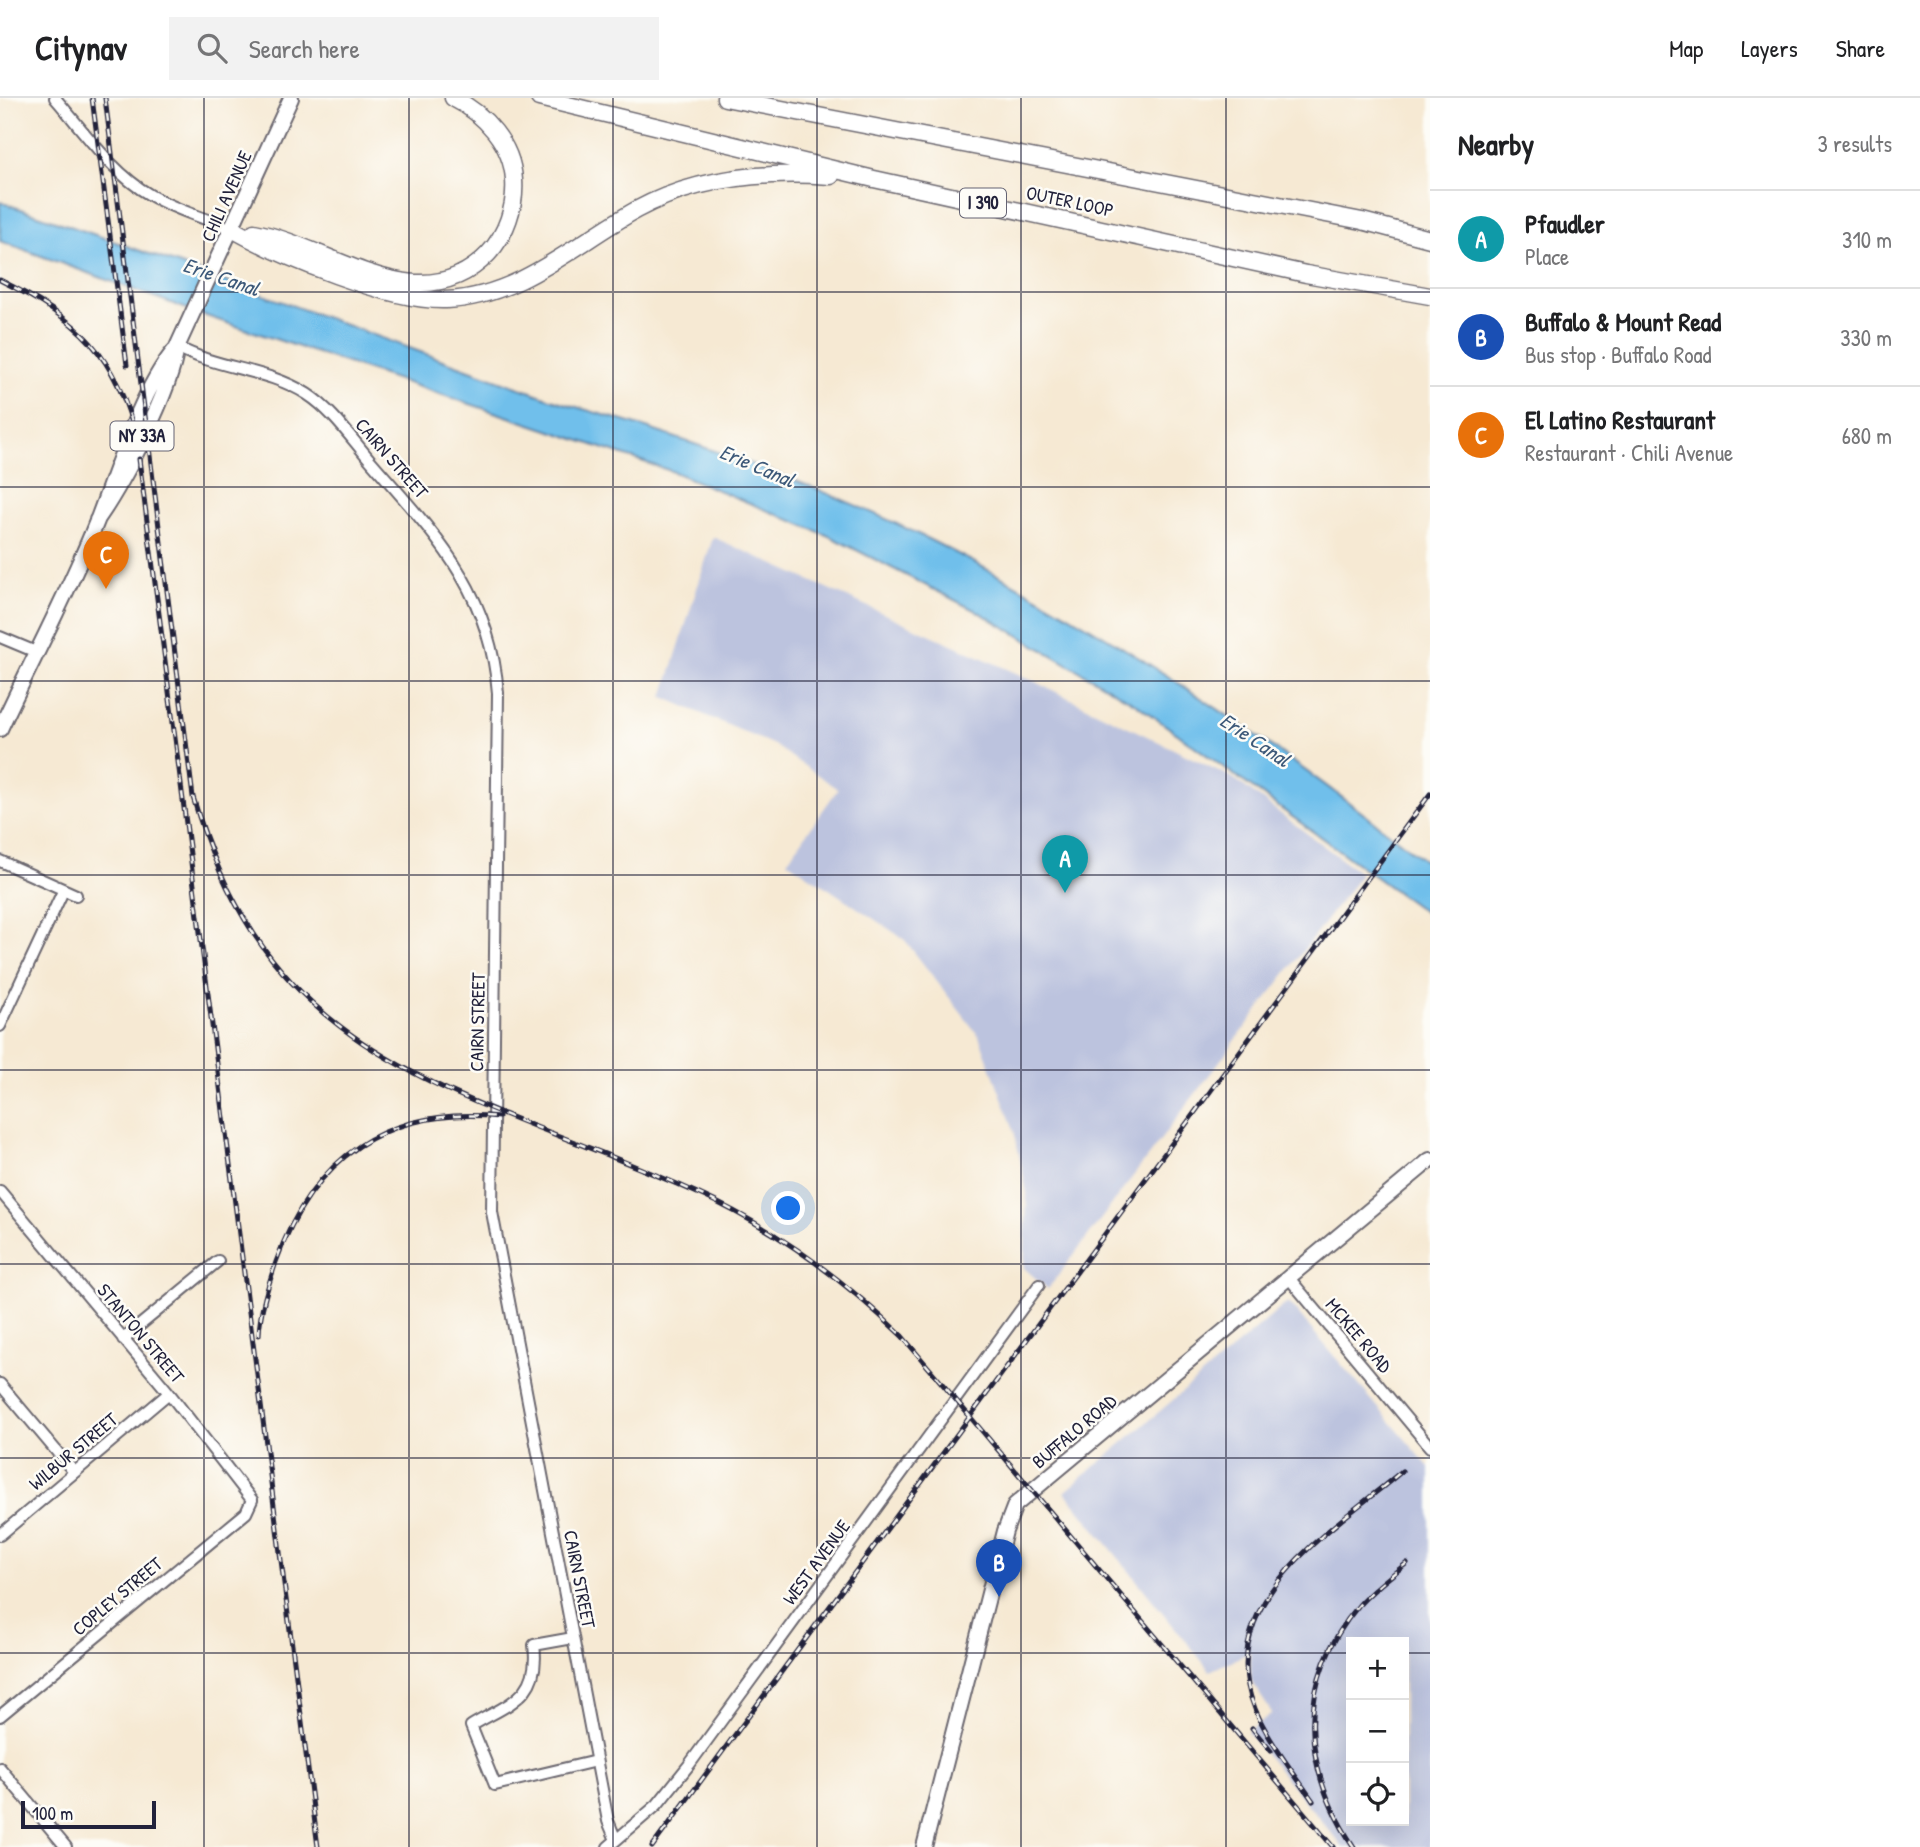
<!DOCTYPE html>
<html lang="en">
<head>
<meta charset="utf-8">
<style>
	body { margin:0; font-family:"Patrick Hand",sans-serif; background:#f2f2f2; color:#202124 }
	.controls { position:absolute; right:21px; bottom:21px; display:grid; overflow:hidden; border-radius:0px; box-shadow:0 7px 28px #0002 }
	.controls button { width:63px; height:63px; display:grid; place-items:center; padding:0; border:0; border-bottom:2px solid #e0e0e0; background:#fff; color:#202124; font:35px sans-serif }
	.scale { position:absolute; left:21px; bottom:18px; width:135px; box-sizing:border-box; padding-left:7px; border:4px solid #22223b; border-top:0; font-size:19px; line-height:24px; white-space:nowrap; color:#22223b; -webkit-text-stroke:5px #fdfcf7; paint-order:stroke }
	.you { position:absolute; left:789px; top:1111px; width:24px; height:24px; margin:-18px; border:5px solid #fff; border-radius:50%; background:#1a73e8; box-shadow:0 0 0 10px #1a73e833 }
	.badge { display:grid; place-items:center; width:46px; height:46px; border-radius:50%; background:#111827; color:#fff; font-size:23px; font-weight:700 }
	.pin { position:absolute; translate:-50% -58px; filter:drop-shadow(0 2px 4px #0008) }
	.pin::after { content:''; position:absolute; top:37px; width:24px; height:21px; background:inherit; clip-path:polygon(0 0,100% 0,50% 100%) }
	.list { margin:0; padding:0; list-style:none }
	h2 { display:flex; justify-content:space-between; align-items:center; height:91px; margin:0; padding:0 28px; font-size:30px }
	h2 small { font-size:23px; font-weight:400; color:#757577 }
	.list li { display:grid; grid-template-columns:46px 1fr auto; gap:21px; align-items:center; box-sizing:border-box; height:98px; padding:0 28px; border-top:2px solid #e0e0e0 }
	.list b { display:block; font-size:26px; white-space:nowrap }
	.list p { margin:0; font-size:23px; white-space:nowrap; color:#757577 }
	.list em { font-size:23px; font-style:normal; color:#757577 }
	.icon { flex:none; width:38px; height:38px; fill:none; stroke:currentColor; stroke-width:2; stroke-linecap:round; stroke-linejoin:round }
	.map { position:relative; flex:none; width:1430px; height:1749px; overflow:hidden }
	header { display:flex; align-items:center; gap:42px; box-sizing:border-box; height:98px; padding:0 35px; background:#fff; border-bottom:2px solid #e0e0e0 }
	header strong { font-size:33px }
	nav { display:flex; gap:38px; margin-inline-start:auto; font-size:24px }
	.search { width:490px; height:63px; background:#f2f2f2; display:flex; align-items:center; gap:18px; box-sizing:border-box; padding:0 24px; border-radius:0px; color:#757577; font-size:26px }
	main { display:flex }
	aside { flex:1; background:#fff }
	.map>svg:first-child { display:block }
	.industrial { fill:#bcc3de; fill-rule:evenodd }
	.water { fill:#70bfeb; stroke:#497093; stroke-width:2 }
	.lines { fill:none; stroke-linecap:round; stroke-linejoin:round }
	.minor-casing { stroke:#6c6870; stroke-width:14 }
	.major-casing { stroke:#6c6870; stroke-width:18 }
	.highway-casing { stroke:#6c6870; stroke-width:19 }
	.minor { stroke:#fff; stroke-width:10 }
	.major { stroke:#fff; stroke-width:14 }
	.highway { stroke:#fff; stroke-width:16 }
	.rail-casing { stroke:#22223b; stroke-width:5 }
	.rail { stroke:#fdfcf7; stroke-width:2.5; stroke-dasharray:8; stroke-linecap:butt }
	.grid { fill:none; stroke:#22223b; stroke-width:2; stroke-opacity:0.55 }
	.labels { text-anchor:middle; stroke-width:5; stroke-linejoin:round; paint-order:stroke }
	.shield { fill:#fdfcf7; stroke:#646373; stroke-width:2 }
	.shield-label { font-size:18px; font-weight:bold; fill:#22223b }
	.street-label { font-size:19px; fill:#22223b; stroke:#fdfcf7 }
	.water-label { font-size:21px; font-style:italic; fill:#3d5979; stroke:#fdfcf7 }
</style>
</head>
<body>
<header>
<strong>Citynav</strong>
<div class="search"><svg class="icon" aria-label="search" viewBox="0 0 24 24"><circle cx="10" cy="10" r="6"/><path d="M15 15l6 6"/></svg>Search here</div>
<nav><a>Map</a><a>Layers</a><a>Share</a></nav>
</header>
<main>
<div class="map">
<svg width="1430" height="1749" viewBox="0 0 1430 1749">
	<rect width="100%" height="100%" fill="#fdfcf7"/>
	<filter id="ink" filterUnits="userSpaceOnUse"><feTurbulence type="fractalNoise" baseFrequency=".0143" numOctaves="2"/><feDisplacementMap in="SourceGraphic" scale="14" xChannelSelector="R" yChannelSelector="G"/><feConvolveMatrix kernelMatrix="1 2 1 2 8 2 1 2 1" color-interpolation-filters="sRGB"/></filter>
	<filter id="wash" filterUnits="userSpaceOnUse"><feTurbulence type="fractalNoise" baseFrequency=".00686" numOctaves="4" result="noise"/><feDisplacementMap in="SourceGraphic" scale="28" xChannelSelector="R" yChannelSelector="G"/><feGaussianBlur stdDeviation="1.57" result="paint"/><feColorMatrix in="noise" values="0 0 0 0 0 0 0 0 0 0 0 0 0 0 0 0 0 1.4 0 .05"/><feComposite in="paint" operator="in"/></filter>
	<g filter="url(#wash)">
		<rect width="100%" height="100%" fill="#f6e9d3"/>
		<path class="industrial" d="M713,439l325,146 195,95 128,96 -313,415 -24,-21 3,-75 -13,-63 -35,-94 -75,-97 -117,-78 51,-72 -64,-44 -111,-48z
			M1288,1204l142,166v379h-87l-96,-115 25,-19 -21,-32 -1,-29 -40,19 -145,-179zM1351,1544h53v179h-53z"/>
		<path class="water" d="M0,104c184,62 365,131 548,196 36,12 72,21 107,33 90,29 182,63 267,105 181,89 350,204 508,329v51l-294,-212 -154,-90 -153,-78 -155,-64 -462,-154 -212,-77z"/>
	</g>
	<g filter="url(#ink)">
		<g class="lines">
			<g class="minor-casing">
				<path id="minor" d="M55,0c29,33 57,75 95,97 25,15 55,23 82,34
					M177,249c41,22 91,22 130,47 25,16 44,44 63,66 64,74 120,129 128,233l-6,519 116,609 8,19
					M0,539l36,15
					M0,763l76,34
					M0,928l63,-135
					M0,1093l169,202 83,107 -6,13 -246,203
					M1289,1180l141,169
					M123,1241l95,-78
					M0,1286l74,88
					M0,1437l169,-142
					M573,1540l-39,7c7,52 -25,58 -63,81l24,59 101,-24
					M0,1670l66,79
					M608,1749l49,-42 32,-40 350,-480"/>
			</g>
			<g class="major-casing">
				<path id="major" d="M97,422c26,-37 74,-129 80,-173l114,-249
					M0,631c32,-69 69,-137 97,-208 19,-49 44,-131 77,-170
					M924,1749l81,-316 10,-26 415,-345"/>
			</g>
			<g class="highway-casing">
				<path id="highway" d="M539,0l335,81 432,95 124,22
					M725,0l637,123 68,18
					M232,131c48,27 159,73 214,71 73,-3 129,-56 190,-90 60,-33 128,-39 195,-34
					M254,134c75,13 166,93 234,22 18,-19 28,-48 26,-74 -2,-36 -29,-66 -61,-82"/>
			</g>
			<use href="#minor" class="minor"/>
			<use href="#major" class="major"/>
			<use href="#highway" class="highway"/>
			<g class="rail-casing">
				<path id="rail" d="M92,0l35,267
					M105,0l88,699c80,276 274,291 502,395 78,35 146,85 207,144l431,511
					M0,182c78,39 117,74 137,162
					M139,361l179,1388
					M259,1237c1,-25 9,-49 17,-73 37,-105 111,-156 223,-145
					M1252,1630l19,23
					M1313,1703c-23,-34 -57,-74 -65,-115 -18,-97 91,-161 154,-215
					M652,1749l778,-1053
					M1354,1749c-53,-79 -59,-166 5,-242 14,-16 32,-29 48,-42"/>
			</g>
			<use href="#rail" class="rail"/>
		</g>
	</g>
	<path class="grid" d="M204,0v1749M409,0v1749M613,0v1749M817,0v1749M1021,0v1749M1226,0v1749M0,194h1430M0,389h1430M0,583h1430M0,777h1430M0,972h1430M0,1166h1430M0,1360h1430M0,1555h1351M1404,1555h26"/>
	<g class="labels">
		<g class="shield">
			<rect x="960" y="90.5" width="46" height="29" rx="5"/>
			<rect x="110.5" y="323.5" width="63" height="29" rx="5"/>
		</g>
		<g class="shield-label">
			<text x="983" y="111">I 390</text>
			<text x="142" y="344">NY 33A</text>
		</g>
		<g class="street-label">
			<text transform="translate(226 98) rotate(-66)" y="7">CHILI AVENUE</text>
			<text transform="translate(1070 103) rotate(12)" y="7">OUTER LOOP</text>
			<text transform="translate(392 360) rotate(49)" y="7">CAIRN STREET</text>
			<text transform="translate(477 924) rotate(-89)" y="7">CAIRN STREET</text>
			<text transform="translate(141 1235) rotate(50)" y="7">STANTON STREET</text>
			<text transform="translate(1359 1237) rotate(50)" y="7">MCKEE ROAD</text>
			<text transform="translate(1074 1333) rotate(-40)" y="7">BUFFALO ROAD</text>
			<text transform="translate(73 1353) rotate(-40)" y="7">WILBUR STREET</text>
			<text transform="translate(816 1464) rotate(-54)" y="7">WEST AVENUE</text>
			<text transform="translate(580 1481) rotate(79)" y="7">CAIRN STREET</text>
			<text transform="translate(117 1498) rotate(-40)" y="7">COPLEY STREET</text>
		</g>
		<g class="water-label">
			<text transform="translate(221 179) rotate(19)" y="7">Erie Canal</text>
			<text transform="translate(757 368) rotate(23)" y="7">Erie Canal</text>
			<text transform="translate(1255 642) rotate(34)" y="7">Erie Canal</text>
		</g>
	</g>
</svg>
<div class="controls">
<button>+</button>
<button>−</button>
<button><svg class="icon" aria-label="locate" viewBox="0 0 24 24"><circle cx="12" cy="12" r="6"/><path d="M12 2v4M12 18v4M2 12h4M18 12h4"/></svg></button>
</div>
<div class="scale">100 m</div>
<div class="you"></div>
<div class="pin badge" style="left:1065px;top:795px;background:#0f9aa8">A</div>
<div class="pin badge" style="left:999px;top:1499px;background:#1a4fb4">B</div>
<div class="pin badge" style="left:106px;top:491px;background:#e8710a">C</div>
</div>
<aside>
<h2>Nearby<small>3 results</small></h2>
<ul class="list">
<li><span class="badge" style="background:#0f9aa8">A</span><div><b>Pfaudler</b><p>Place</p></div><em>310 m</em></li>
<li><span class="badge" style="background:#1a4fb4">B</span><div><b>Buffalo &amp; Mount Read</b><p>Bus stop · Buffalo Road</p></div><em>330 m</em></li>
<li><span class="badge" style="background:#e8710a">C</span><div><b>El Latino Restaurant</b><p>Restaurant · Chili Avenue</p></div><em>680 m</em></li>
</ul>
</aside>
</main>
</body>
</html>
